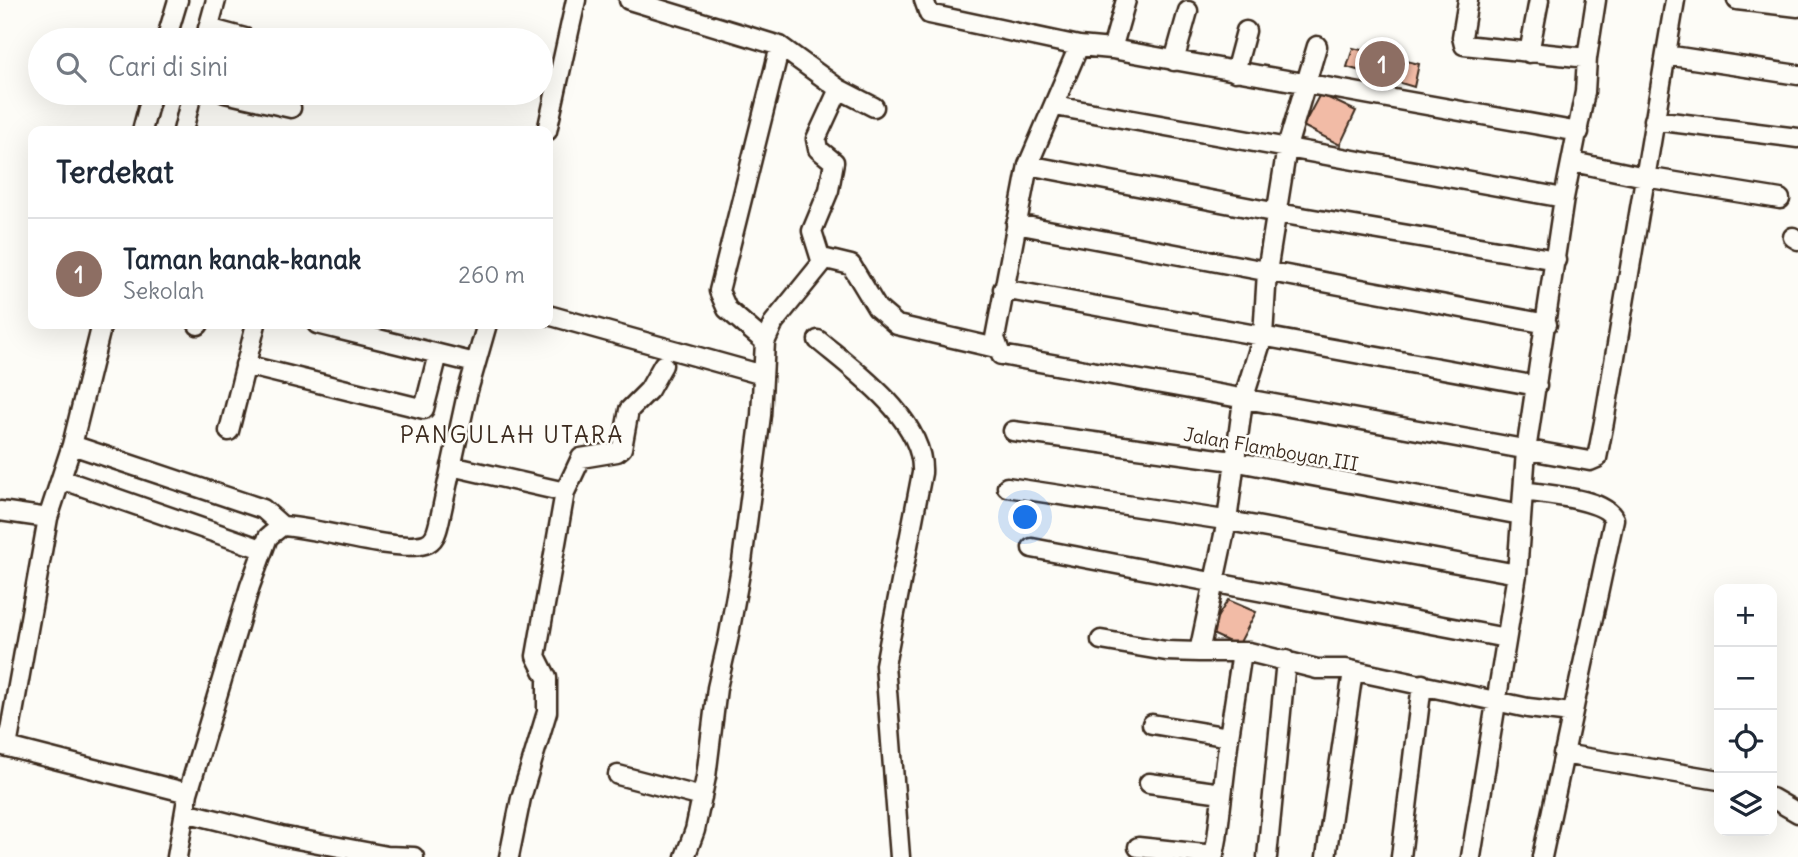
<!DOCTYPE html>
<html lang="id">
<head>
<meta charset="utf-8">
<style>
	body { margin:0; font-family:Delius,sans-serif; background:#f2f2f3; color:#1f2937 }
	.controls { position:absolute; right:21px; bottom:21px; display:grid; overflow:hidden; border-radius:14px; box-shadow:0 7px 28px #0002 }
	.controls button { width:63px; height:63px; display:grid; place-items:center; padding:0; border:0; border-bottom:2px solid #e0e1e3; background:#fff; color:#1f2937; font:35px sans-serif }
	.you { position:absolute; left:1026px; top:518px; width:24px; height:24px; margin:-18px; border:5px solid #fff; border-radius:50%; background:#1a73e8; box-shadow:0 0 0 10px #1a73e833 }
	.badge { display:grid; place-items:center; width:46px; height:46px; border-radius:50%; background:#1a73e8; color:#fff; font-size:23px; font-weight:700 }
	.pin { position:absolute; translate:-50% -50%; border:4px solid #fff; box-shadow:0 2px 7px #0006 }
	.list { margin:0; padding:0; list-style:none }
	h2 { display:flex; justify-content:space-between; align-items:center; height:91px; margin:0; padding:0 28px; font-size:30px }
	h2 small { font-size:23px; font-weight:400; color:#747a83 }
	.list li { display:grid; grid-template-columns:46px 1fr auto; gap:21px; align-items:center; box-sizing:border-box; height:112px; padding:0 28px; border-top:2px solid #e0e1e3 }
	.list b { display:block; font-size:26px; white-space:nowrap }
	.list p { margin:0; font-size:23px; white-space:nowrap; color:#747a83 }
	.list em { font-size:23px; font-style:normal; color:#747a83 }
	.icon { flex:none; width:38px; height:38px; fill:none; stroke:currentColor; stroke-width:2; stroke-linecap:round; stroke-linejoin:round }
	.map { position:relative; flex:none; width:1798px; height:857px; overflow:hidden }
	.search { position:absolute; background:#fff; box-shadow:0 7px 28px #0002; left:28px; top:28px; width:525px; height:77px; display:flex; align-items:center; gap:18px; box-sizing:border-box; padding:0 24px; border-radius:38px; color:#747a83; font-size:26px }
	.panel { position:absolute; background:#fff; box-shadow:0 7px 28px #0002; left:28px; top:126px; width:525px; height:203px; border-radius:14px }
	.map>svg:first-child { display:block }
	.building { fill:#f2bba6; stroke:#3b2a1e; stroke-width:2 }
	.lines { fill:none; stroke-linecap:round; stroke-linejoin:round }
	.minor-casing { stroke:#3b2a1e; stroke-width:23 }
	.minor { stroke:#fdfcf7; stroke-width:18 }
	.labels { text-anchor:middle; stroke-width:5; stroke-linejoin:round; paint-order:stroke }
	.street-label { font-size:19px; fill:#3b2a1e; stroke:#fdfcf7 }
	.quarter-label { font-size:23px; letter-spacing:2px; fill:#3b2a1e; stroke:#fdfcf7 }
</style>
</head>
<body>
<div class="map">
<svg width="1798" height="857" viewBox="0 0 1798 857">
	<rect width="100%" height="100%" fill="#fdfcf7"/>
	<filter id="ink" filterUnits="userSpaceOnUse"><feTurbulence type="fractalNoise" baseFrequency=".0143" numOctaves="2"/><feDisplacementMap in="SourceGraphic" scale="14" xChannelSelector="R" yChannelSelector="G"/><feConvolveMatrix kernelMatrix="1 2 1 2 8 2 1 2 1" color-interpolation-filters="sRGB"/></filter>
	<g filter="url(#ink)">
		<path class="building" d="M1353,48l66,16 -5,23 -67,-20z
			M1320,94l36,17 -16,34 -37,-19z
			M1228,600l28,12 -18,34 -30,-14z"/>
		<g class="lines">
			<g class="minor-casing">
				<path id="minor" d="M629,0l151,46 59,43 35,18
					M924,0l5,14 150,32 33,3 467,83
					M1468,0l-6,37 2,8 123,13
					M1737,0l61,7
					M208,28l37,10
					M166,40l12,-40
					M205,40l11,-40
					M1079,46l-51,119 -33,173 6,17 589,106 7,-3 7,-36 71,-422
					M1112,49l14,-49
					M1529,53l10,-53
					M1666,55l132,20
					M1174,61l14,-50
					M1235,72l11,-41
					M225,93l66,15
					M1055,106l509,92
					M1654,120l144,18
					M142,131l10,-38
					M183,131l9,-38
					M547,131l29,-131
					M1573,162l72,15 135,22
					M1028,165l250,48 278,47
					M1016,224l531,100
					M1793,237l5,3
					M822,258l29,7 26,43 20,17 99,23
					M1003,289l534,97
					M548,315l215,60
					M102,324l-30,121 191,64 19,17
					M317,324l158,39
					M198,325l1,-1
					M818,340c37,31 107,80 104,133l-37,192 15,192
					M765,342l-38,-33 -8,-18 61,-245
					M245,365l179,44 14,-55
					M229,431l27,-107
					M1013,431l220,30 288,54
					M451,466l114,26
					M61,479l201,70
					M1007,487l211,32 299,55
					M1524,491c21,4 81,7 90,28l-72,338
					M0,511l48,7 24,-73
					M1032,548l474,90
					M1101,640l65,11 33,1 28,-131 16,-121 20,-64 4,-64 20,-125 30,-101
					M1199,652h50l68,17h29l182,39 43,5
					M1229,737l13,-85
					M0,745l188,48
					M7,747l41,-229
					M1563,754l156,26
					M618,775l84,22
					M1149,783l73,10
					M1772,798l26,15
					M185,812l96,24 106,20 27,1
					M1138,847l76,8 3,-16 12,-102 -77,-13
					M177,857l11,-64 62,-207 18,-49 14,-11c35,1 114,27 143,18 10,-3 12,-13 14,-21l28,-129 20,-70
					M509,857l12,-59 26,-86v-34l-11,-22 29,-164 16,-34 36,-6 5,-4 7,-38 20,-20 14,-25
					M685,857l10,-27 11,-53 11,-89 11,-48 14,-78 19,-147 4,-73 9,-20 48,-59 -10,-32 17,-41 5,-28 -16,-13 -2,-10 23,-50
					M1267,857l19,-197
					M1326,857l27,-186
					M1401,857l21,-173
					M1471,857l46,-283 9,-123 38,-253 21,-106 2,-34 9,-58"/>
			</g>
			<use href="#minor" class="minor"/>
		</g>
	</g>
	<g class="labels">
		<g class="street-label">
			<text transform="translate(1271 449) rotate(10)" y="7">Jalan Flamboyan III</text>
		</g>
		<g class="quarter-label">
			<text x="512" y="443">PANGULAH UTARA</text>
		</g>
	</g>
</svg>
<div class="controls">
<button>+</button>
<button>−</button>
<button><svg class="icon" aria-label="locate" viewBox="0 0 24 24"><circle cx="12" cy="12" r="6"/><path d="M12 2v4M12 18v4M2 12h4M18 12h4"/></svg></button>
<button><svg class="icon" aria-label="layers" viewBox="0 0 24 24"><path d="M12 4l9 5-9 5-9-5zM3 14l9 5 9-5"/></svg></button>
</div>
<div class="you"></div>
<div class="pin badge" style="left:1382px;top:64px;background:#8d6e63">1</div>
<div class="search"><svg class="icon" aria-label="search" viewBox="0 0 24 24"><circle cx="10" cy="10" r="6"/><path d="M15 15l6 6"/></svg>Cari di sini</div>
<section class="panel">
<h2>Terdekat<small></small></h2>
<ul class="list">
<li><span class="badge" style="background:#8d6e63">1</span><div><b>Taman kanak-kanak</b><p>Sekolah</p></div><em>260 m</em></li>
</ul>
</section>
</div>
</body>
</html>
